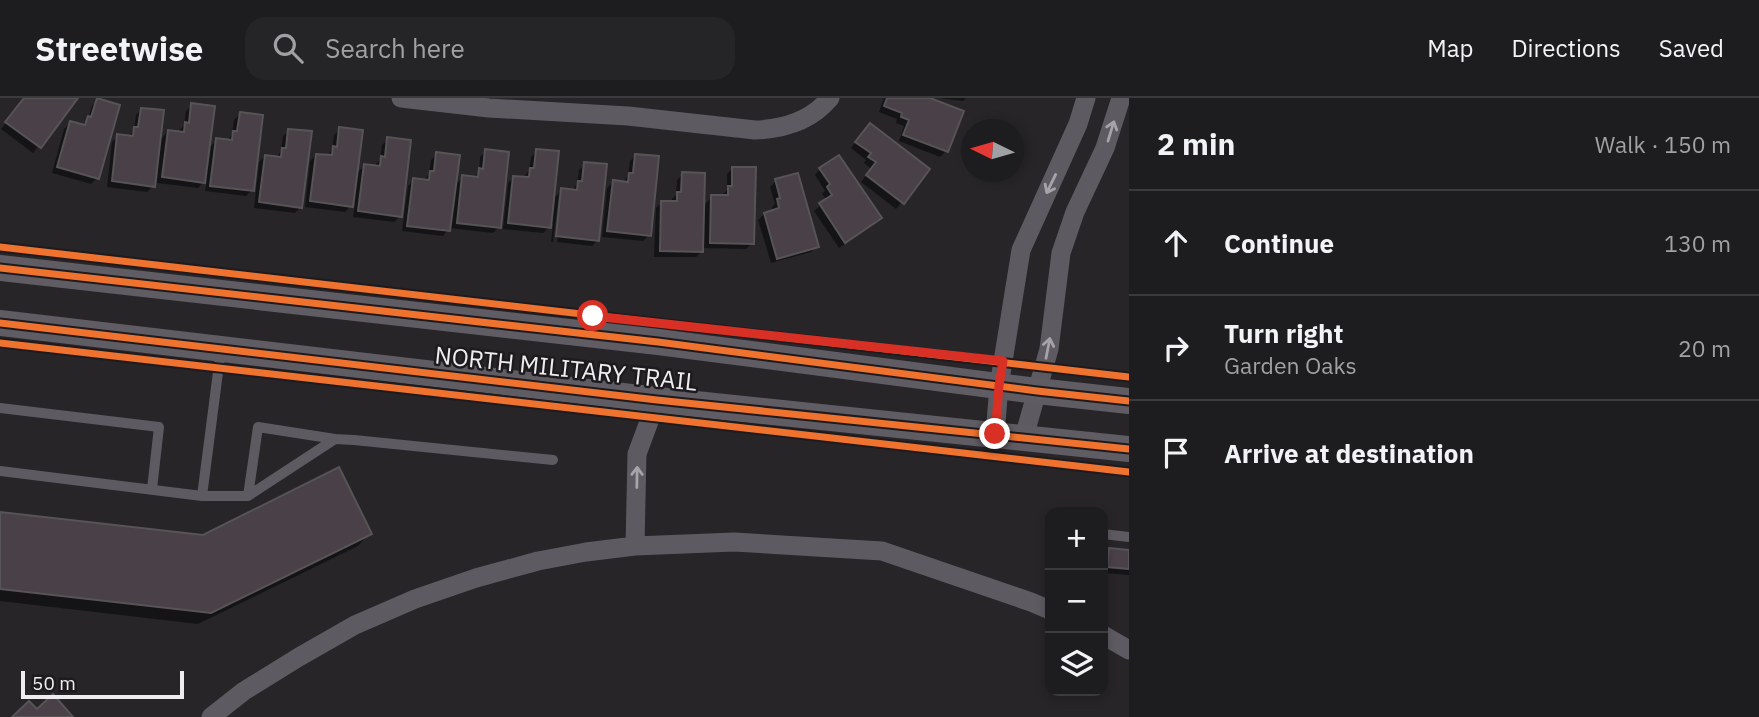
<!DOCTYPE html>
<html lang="en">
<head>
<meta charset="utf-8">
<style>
	body { margin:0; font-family:"IBM Plex Sans",sans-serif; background:#252527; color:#f1f3f6 }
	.controls { position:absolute; right:21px; bottom:21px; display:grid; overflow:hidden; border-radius:14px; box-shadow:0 4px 10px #0003 }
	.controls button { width:63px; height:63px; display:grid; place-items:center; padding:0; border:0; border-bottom:2px solid #3b3a3c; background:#1d1c1e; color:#f1f3f6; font:35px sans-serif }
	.compass { position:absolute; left:961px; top:21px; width:63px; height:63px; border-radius:50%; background:#1d1c1e; box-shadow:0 4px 10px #0003; rotate:275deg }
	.scale { position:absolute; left:21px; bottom:18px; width:163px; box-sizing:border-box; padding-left:7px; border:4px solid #f0edf1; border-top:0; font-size:19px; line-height:24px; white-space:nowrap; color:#f0edf1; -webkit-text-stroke:5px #1e1b1f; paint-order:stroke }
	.stop { position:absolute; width:21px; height:21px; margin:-16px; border:5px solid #d93025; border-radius:50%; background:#fff }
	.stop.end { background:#d93025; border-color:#fff; box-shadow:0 2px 7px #0008 }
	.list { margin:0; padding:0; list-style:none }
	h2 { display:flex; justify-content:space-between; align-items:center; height:91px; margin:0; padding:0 28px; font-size:30px }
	h2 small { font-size:23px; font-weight:400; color:#a0a1a4 }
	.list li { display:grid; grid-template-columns:46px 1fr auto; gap:21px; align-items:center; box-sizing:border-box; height:105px; padding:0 28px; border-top:2px solid #3b3a3c }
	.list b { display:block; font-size:26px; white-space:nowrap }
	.list p { margin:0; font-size:23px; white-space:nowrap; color:#a0a1a4 }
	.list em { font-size:23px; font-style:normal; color:#a0a1a4 }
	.icon { flex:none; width:38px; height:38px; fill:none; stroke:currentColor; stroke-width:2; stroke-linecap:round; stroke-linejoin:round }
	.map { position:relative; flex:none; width:1129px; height:619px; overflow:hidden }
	header { display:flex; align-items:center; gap:42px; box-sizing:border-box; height:98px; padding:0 35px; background:#1d1c1e; border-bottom:2px solid #3b3a3c }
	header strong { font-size:33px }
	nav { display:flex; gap:38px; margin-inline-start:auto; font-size:24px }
	.search { width:490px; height:63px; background:#252527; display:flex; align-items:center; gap:18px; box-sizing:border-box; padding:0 24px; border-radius:21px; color:#a0a1a4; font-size:26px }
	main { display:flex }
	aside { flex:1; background:#1d1c1e }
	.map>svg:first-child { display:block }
	.shadow { fill:#0007 }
	.building { fill:#4a4048; stroke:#565456; stroke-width:2 }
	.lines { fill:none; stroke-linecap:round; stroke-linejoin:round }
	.service { stroke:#5d5a62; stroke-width:10 }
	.minor { stroke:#5d5a62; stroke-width:19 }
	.secondary { stroke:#5f5c64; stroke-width:26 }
	.cycleway-casing { stroke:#1e1b1f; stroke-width:11 }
	.cycleway { stroke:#ef722f; stroke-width:7 }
	.oneway { stroke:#a6a4aa }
	.route { stroke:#d93025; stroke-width:9 }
	.labels { text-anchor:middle; stroke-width:5; stroke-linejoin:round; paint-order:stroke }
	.street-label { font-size:24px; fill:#f0edf1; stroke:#1e1b1f }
</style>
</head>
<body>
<header>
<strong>Streetwise</strong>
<div class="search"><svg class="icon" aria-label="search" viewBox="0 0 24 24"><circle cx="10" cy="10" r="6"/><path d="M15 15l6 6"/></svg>Search here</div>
<nav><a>Map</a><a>Directions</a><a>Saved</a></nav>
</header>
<main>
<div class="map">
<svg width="1129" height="619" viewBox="0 0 1129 619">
	<rect width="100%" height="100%" fill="#272528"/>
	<path class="shadow" d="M24,0h52l-43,55 -32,-24z
		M884,0h41l21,53 -6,6 -41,-16 5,-15 -8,-3 1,-4 -18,-7z
		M939,0h27l-3,3z
		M98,2l-1,78 -6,6 -39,-11 12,-44 6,-6 12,3 6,-8 4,-12z
		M192,7l16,44 9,-9 11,1 4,-7 2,-14 6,-6 12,76 -6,6 -41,-5 2,-12 -9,9 -41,-5 1,-13 -3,-1 -2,17 -6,6 -40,-5 5,-45 6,-6 11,1 5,-8 2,-14 6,-6 17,32 9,-10 11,2 1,-3 4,-5 2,-14z
		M340,31l15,46 10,-10 10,2 1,-3 4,-4 2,-15 6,-6 12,77 -6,6 -41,-5 2,-15 -10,10 -40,-5 5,-46 6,-6 11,2 5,-8 2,-14z
		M289,33l12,76 -6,6 -41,-5 5,-46 6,-6 11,2 5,-7 2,-15z
		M864,33l64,39 -32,39 -35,-27 10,-13 -7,-6 2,-3 -15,-12z
		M486,53l13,76 -6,6 -44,-5 -6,8 -41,-5 6,-45 6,-6 10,1 1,-2 4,-5 2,-14 6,-6 17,32 9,-9 11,1 5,-6 1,-15z
		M537,53l15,49 10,-10 10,1 5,-7 2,-14 6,-6 13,76 -6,6 -35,-4 5,-48h-3l-6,48h-2l2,-18 -10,9 -40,-4 5,-46 6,-6 10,1v-2l5,-5 2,-14z
		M636,57l13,80 -6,6 -41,-4 5,-49 6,-6 11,1v-2l4,-5 2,-15z
		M733,70l19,75 -6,6 -44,-1v3l-6,6h-42l2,-49 6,-6 10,1v-4l4,-4 1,-15 6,-6 20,32 9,-9h10l1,-3 4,-4v-16z
		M820,71l59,49 -6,6 -34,24 -25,-37 13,-11 -5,-6 3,-3 -10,-16z
		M776,83l41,65 -6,6 -40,11 -13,-43 6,-6 9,-2 -1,-5 3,-3 -5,-17z
		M0,416l204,23 165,-3 -11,12 -160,78 -198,-23z
		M1110,452l19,2v23l-26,-2 1,-17z"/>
	<path class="building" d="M24,0h54l-37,50 -36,-26z
		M97,0l23,7 -21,74 -42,-12 13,-46 15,4 3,-9 3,1z
		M887,0h43l34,13 -16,41 -45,-17 6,-15 -8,-3 1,-4 -18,-7z
		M191,5l24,3 -10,77 -43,-6 6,-47 16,2 1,-10 4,1z
		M141,10l23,2 -9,77 -43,-6 5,-47 16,2 1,-9h4z
		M240,14l23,3 -9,76 -44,-5 6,-48 16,2 1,-9h4z
		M870,25l60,46 -26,35 -38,-29 10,-13 -8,-5 3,-4 -16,-11z
		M339,29l24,3 -10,77 -43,-6 6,-47 16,1 1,-9 4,1z
		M288,31l24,2 -10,77 -43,-6 6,-47 16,2 1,-9h4z
		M387,39l24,3 -9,77 -44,-6 6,-47 16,2 1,-10 4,1z
		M485,51l24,3 -8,76 -44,-5 5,-48 16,2 1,-9 4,1z
		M536,51l23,2 -8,77 -43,-5 5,-47 16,1 1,-9h4z
		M436,54l24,3 -10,76 -43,-5 6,-48 16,2 1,-9h4z
		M635,56l24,2 -8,80 -44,-5 6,-51 15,2 1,-9h4z
		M839,57l43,63 -37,25 -26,-40 13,-8 -5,-8 3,-3 -11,-16z
		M584,64l23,2 -8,77 -43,-5 5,-48 16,2 1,-9h4z
		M732,69h24l-2,77 -44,-1 1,-48h17v-9h4z
		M682,74l23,1 -2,79 -43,-1 1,-50h16v-9h4z
		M798,75l21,74 -42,12 -13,-46 15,-5 -2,-9 3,-1 -5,-19z
		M339,369l33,67 -161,79 -211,-24v-77l203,23z
		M1109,450l20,2v19l-22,-2z
		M53,596l20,23h-61l17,-16 8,8z"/>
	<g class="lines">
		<path class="service" d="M0,310l159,19 -7,62
			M335,341l19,1 199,20
			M0,373l202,25 19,-147
			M202,398h46l87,-57 -77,-12 -10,69
			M1103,436l26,3"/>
		<path class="minor" d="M401,0l88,10 139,8 127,14c29,-1 56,-9 75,-32
			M995,336l4,-48 22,-136 57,-126 8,-26
			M1024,339l25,-88 12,-96 14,-41 30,-64 16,-50
			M635,448l2,-92 20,-54
			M1103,537l26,15
			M211,619l33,-26 55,-34 56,-32 60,-26 61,-21 62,-17 48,-9 49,-6 99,-4 148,9 149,51 19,8"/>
		<path class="secondary" d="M0,170l658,74 379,49 92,10
			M0,225l657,77 472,49"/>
		<g class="cycleway-casing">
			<path id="cycleway" d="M0,149l1129,130
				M0,170l658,74 379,49 92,10
				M0,225l657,77 472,49
				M0,245l1129,129"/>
		</g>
		<use href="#cycleway" class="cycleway"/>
	</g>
	<defs><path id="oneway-shaft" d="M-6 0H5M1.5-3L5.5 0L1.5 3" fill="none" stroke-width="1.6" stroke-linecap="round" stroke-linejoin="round" transform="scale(1.75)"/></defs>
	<g class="oneway">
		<use href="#oneway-shaft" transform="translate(1111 33) rotate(-73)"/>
		<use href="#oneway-shaft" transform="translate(1051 86) rotate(116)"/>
		<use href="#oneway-shaft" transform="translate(1048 250) rotate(-79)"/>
		<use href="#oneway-shaft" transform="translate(637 379) rotate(-89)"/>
	</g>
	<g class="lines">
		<path class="route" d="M593,218l410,45 -4,25 -4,48"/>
	</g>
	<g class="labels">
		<g class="street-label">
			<text transform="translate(566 271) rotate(6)" y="8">NORTH MILITARY TRAIL</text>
		</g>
	</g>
</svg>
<div class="controls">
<button>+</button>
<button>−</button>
<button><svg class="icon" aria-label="layers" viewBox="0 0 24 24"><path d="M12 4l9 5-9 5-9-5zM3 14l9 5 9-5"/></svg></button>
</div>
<svg class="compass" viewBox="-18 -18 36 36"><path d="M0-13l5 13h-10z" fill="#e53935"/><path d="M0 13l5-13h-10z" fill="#a0a1a4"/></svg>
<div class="scale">50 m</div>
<div class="stop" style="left:593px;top:218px"></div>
<div class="stop end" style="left:995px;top:336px"></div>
</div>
<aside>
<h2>2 min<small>Walk · 150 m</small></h2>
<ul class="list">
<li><svg class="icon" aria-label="ahead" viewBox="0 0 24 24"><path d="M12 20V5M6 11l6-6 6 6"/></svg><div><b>Continue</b></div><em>130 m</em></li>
<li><svg class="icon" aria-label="right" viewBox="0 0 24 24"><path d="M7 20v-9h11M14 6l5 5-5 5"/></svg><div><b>Turn right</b><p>Garden Oaks</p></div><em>20 m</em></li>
<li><svg class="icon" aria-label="arrive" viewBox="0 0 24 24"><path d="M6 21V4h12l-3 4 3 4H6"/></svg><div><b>Arrive at destination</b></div></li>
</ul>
</aside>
</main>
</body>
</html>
